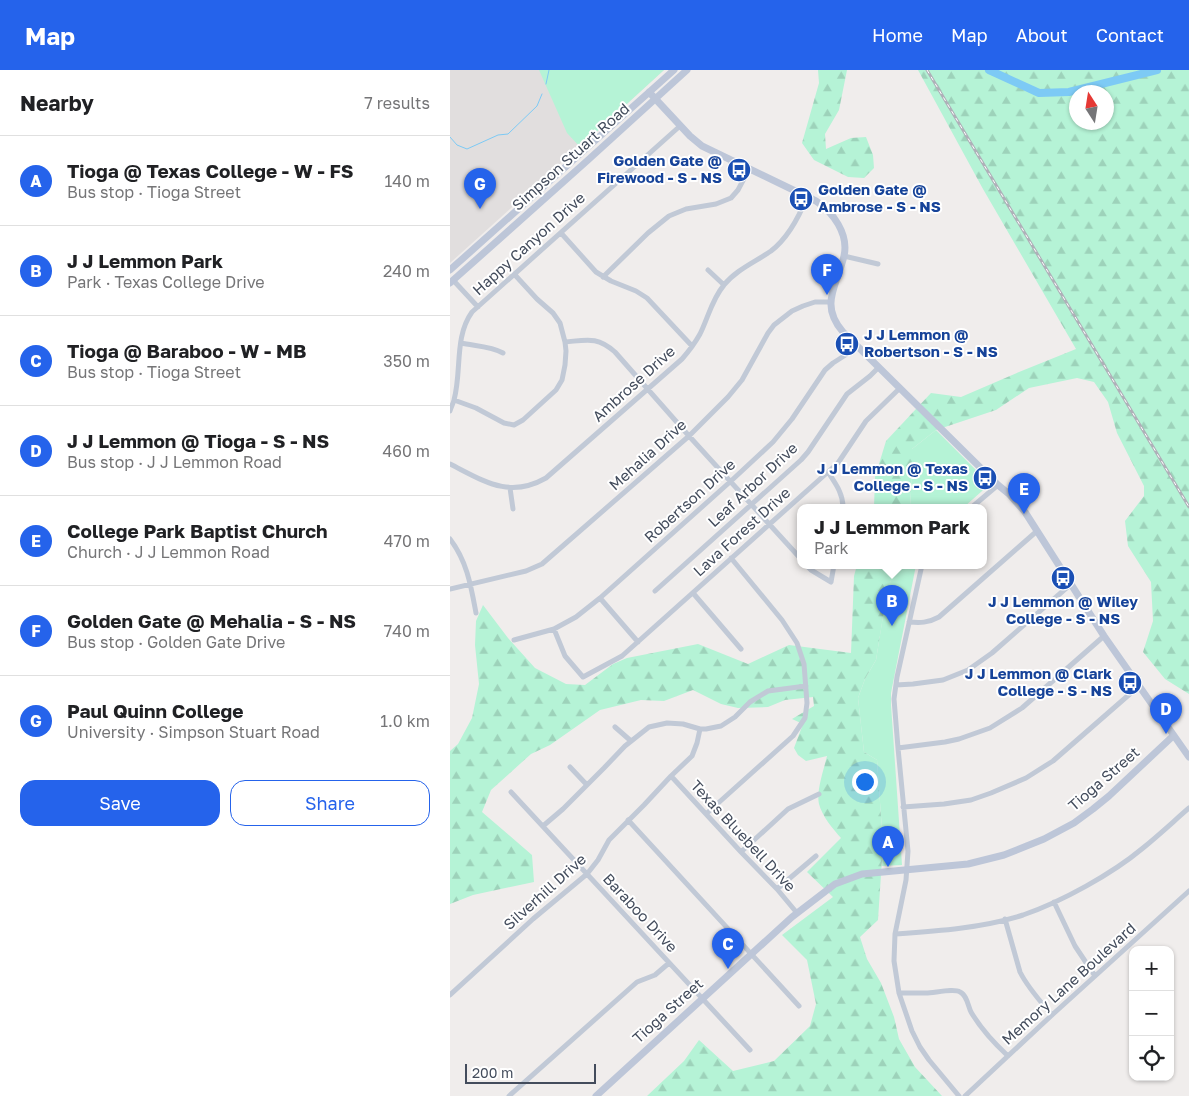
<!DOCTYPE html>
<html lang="en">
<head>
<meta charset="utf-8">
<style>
	body { margin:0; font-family:"Golos Text",sans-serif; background:#f6f6f6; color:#202124 }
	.controls { position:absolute; right:15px; bottom:15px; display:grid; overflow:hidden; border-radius:10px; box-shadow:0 1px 4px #0004 }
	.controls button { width:45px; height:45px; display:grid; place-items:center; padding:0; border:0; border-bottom:1px solid #e0e0e0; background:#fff; color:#202124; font:25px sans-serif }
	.compass { position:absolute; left:619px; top:15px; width:45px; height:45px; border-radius:50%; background:#fff; box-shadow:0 1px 4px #0004; rotate:348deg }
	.scale { position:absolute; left:15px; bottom:12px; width:131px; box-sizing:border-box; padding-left:5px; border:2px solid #434c5c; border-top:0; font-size:14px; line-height:18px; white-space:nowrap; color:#434c5c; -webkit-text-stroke:4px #fff; paint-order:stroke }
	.you { position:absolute; left:414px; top:711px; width:18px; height:18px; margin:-12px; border:4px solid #fff; border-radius:50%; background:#1a73e8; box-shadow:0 0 0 8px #1a73e833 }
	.badge { display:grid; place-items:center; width:32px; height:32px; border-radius:50%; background:#2563eb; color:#fff; font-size:16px; font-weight:700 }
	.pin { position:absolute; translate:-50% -41px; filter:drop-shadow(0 1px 2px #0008) }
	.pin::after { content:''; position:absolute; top:26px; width:18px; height:15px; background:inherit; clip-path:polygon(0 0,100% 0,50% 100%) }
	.popup { position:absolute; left:347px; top:434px; width:190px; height:65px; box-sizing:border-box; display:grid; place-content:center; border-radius:10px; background:#fff; filter:drop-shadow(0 1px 4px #0005); font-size:16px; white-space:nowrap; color:#757577 }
	.popup b { font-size:19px; color:#202124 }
	.popup::after { content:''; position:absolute; left:50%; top:100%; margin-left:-10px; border:10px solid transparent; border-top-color:#fff }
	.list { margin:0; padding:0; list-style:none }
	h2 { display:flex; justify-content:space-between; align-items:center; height:65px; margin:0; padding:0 20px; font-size:21px }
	h2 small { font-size:16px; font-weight:400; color:#757577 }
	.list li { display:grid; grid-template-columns:32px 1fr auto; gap:15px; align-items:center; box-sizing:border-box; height:90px; padding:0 20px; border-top:1px solid #e0e0e0 }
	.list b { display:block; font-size:19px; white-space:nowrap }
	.list p { margin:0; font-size:16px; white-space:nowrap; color:#757577 }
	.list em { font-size:16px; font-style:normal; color:#757577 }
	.actions { display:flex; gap:10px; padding:15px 20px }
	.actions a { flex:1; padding:11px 0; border:1px solid #2563eb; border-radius:15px; text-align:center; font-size:18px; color:#2563eb }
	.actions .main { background:#2563eb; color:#fff }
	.icon { flex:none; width:28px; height:28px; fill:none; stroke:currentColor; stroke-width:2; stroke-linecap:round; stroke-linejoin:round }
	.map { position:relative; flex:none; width:739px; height:1026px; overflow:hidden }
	header { display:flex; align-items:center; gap:30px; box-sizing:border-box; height:70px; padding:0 25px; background:#2563eb; color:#fff }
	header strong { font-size:24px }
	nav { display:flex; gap:28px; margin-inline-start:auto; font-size:18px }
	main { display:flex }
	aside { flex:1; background:#fff }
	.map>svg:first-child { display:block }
	.education { fill:#e1dede }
	.green { fill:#b5f3d6 }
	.forest { fill:url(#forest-firs); fill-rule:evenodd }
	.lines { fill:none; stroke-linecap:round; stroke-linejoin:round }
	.stream { stroke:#7dcaf5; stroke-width:1 }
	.river { stroke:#7dcaf5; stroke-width:8 }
	.street { stroke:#c1c9d6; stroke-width:5 }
	.secondary { stroke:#bdc6d8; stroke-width:7 }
	.rail-casing { stroke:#aeb0b8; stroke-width:3 }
	.rail { stroke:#fff; stroke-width:1; stroke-dasharray:4; stroke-linecap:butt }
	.labels { text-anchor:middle; stroke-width:4; stroke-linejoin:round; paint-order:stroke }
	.street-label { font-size:15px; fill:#434c5c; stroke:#fff }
	.transit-label { font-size:15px; font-weight:bold; fill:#164399; stroke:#fff; text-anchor:end }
</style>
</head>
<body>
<header>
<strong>Map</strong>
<nav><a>Home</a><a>Map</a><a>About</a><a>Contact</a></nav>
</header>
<main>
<aside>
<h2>Nearby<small>7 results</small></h2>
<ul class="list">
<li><span class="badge">A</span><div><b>Tioga @ Texas College - W - FS</b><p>Bus stop · Tioga Street</p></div><em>140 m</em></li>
<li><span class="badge">B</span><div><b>J J Lemmon Park</b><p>Park · Texas College Drive</p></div><em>240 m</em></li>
<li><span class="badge">C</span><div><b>Tioga @ Baraboo - W - MB</b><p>Bus stop · Tioga Street</p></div><em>350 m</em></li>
<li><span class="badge">D</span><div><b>J J Lemmon @ Tioga - S - NS</b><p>Bus stop · J J Lemmon Road</p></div><em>460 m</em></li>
<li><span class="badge">E</span><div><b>College Park Baptist Church</b><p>Church · J J Lemmon Road</p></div><em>470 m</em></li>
<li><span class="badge">F</span><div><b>Golden Gate @ Mehalia - S - NS</b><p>Bus stop · Golden Gate Drive</p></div><em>740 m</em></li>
<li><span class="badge">G</span><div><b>Paul Quinn College</b><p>University · Simpson Stuart Road</p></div><em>1.0 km</em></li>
</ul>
<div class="actions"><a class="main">Save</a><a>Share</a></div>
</aside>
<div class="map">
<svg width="739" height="1026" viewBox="0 0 739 1026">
	<defs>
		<pattern id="forest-firs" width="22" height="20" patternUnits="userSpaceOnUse" patternTransform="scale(1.25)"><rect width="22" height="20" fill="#b5f3d6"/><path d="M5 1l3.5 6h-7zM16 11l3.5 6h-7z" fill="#9dd2ba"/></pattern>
	</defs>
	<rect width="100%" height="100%" fill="#f0edec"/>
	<path class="education" d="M0,0h214l-214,193z"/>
	<path class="green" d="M89,0h125l-84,77 -13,-14z
		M486,360l54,54 -26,23h-54l2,-31v-27z
		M445,495h21l-25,128v12l11,160 -20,1 1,-22 -6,-84 -13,-8 -6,-54 7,-19 11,-19 11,-69 8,-22z"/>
	<path class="forest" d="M368,0h29l-8,40 -14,24 1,15 25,-11 15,-1 7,18 1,13 -10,10 -16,-1 -34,-17 -12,-17 17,-60z
		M468,0h271v624l-24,-15 -22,-27 10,-31 -2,-39 -23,-36 -3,-25 19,-25v-10l-27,-53 -9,-31 -14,-20 -17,-4 -48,10 -33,22 -60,20 -24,19v27l-2,31h-36l1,-30 11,-36 45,-48 30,4 58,-25 57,-23 -93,-160zM626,22h30v30h-30z
		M407,495h38v4l-8,23 -11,68 -11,19 -7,19 6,54 13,8 6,84 -5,76 -18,17 7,22 14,24 13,34 5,22 16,28 27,29h-295l37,-35 15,-21 34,31 41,-10 36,-35 6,-22 -9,-44 -25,-25 51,-38 -26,-25 34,-34c-8,-9 -19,-22 -22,-34 -3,-13 5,-35 8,-48l-21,5 -8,-6 -4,-7 9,-24 -11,-5 22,-13 -1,-9 -28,3 -17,7 -30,1 -17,-4 -28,-14 -29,11 -23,-1 -41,10 -50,35 -19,9 -40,36 -9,22 50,43 2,27 -61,13 -23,9v-153l8,-7 14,-26 7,-34 -4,-39 1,-24 7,-16 25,33 27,30 31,16 19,1 28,-21 14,-6 71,-14 50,20 41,-19 62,8 3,-77z"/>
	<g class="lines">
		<path class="stream" d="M96,14l3,-14
			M0,67l7,8 10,4 31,-14 10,-1 29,-28 5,-12"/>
		<path class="river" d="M539,0l50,23 30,-1 88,-22"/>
		<path class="street" d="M111,163l35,39 15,9 25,10 11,7 45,48
			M394,186l34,8
			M258,200l16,15
			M153,207l45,-44 21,-17 17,-7 30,-5 15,-6 7,-8 11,-21
			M3,210l25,27
			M115,272c22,-2 32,-6 50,10l74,84 112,123
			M11,273c14,3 30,3 42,10
			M4,330l22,8 28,15 10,2 9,-5 33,-30 6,-10 3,-15 1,-14 -1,-9 -5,-19 -7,-10 -16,-14 -22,-24
			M0,341c1,-4 3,-7 4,-11 8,-29 0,-63 18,-88l208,-186
			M0,394c34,17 59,35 96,14l136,-119c7,-8 13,-16 18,-25 8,-16 12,-35 24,-49 12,-15 31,-23 47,-34 17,-13 28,-34 36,-54
			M378,402c7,11 15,21 15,35
			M60,418l3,21
			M522,437l26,-22
			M0,469c17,22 21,47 26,74
			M356,495l5,5 20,12 3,-17
			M472,495l-25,112 -3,22 4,49 10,103 -2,29 -11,54 -1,27 5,32 13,38 8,16 9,13 30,36
			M0,519l76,-18 16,-7 147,-128 39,-39 14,-17 26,-47 6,-8 18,-14 11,-5 12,-4h15
			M205,521l146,-131 7,-8 39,-58 23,-18 9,-9
			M243,523l48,56
			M150,528l38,44
			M459,552c11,1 19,1 30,-5l98,-86
			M104,559l11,27 18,21 39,-21 216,-193 28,-42 34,-33
			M64,570l40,-11 22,-12 24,-19 131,-117 42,-39 19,-23 33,-49 8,-7 25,-16
			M446,615l17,-1 30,-4 25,-10 24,-17 79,-69
			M165,657l16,14
			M448,678l47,-6 14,-3 31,-11 32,-20 82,-72
			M120,697l17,18
			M221,706l70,76 36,37 20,24
			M61,722l239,258
			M453,737l41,-3 27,-4 20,-7 35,-15 27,-17 86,-75
			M256,744l87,-78 12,-18 2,-15 -3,-39 -7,-21 -15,-23 -51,-62
			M178,750l171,186
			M93,756l20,-17 41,-41 21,-22 24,-19 18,-4 16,1 17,5h6l15,-3 14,-9 15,-15 18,-11 38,-5
			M291,782l47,-43 31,-15
			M327,819l39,-33
			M604,832l21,44 20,30
			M555,849l15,53c8,16 20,29 32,43
			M445,864c43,-3 87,-6 128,-19 38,-13 89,-41 120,-67 16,-13 31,-27 46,-40
			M449,923c9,0 18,0 27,0 8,0 28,-5 34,-1 7,3 8,14 11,20 10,17 23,31 37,44
			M0,925l83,-76 54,-45 11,-14 11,-20 35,-35 27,-29 21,-20 5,-13 3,-14
			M59,1026l128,-114 18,-7 14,-12
			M515,1026l87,-81 137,-124"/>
		<path class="secondary" d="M199,22l41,44 12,10 114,55c17,11 33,33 28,55 -7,30 -25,48 -1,76l155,153 11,9 16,18 79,124 85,121
			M0,200l224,-200
			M0,213l138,-123 99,-90
			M146,1026l196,-179 43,-33 27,-10 106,-10 36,-9 40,-16 30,-16 19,-14 16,-13 64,-60"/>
		<g class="rail-casing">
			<path id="rail" d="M477,0l262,437"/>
		</g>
		<use href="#rail" class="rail"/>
	</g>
	<defs>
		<g id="bus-disc" transform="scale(1.25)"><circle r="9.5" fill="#1a4fb4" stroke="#fff"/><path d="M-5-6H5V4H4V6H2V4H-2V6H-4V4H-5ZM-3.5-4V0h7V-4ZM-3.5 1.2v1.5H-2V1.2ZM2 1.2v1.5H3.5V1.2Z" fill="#fff"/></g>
	</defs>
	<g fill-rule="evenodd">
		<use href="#bus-disc" x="289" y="100"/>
		<use href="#bus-disc" x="351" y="129"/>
		<use href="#bus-disc" x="397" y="274"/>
		<use href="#bus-disc" x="535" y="408"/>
		<use href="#bus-disc" x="613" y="508"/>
		<use href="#bus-disc" x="680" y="613"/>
	</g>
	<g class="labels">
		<g class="street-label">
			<text transform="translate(121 87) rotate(-42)" y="5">Simpson Stuart Road</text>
			<text transform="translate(79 174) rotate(-42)" y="5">Happy Canyon Drive</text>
			<text transform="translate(184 314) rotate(-42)" y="5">Ambrose Drive</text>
			<text transform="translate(198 385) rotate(-42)" y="5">Mehalia Drive</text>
			<text transform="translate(303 415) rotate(-43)" y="5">Leaf Arbor Drive</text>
			<text transform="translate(240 431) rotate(-42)" y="5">Robertson Drive</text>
			<text transform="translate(292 462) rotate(-42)" y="5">Lava Forest Drive</text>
			<text transform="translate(654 709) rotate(-41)" y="5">Tioga Street</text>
			<text transform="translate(293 766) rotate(47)" y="5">Texas Bluebell Drive</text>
			<text transform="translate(95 822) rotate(-42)" y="5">Silverhill Drive</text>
			<text transform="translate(190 843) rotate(47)" y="5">Baraboo Drive</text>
			<text transform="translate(619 914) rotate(-42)" y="5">Memory Lane Boulevard</text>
			<text transform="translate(218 941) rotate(-42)" y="5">Tioga Street</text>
		</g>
		<g class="transit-label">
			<text x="272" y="96">Golden Gate @<tspan x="272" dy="17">Firewood - S - NS</tspan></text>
			<text x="368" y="125" text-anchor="start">Golden Gate @<tspan x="368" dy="17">Ambrose - S - NS</tspan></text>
			<text x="414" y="270" text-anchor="start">J J Lemmon @<tspan x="414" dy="17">Robertson - S - NS</tspan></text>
			<text x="518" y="404">J J Lemmon @ Texas<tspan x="518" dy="17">College - S - NS</tspan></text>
			<text x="613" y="537" text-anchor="middle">J J Lemmon @ Wiley<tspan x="613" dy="17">College - S - NS</tspan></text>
			<text x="662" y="609">J J Lemmon @ Clark<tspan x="662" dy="17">College - S - NS</tspan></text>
		</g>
	</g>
</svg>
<div class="controls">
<button>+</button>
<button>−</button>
<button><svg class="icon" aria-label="locate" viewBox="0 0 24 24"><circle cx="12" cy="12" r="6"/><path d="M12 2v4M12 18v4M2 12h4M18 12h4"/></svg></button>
</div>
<svg class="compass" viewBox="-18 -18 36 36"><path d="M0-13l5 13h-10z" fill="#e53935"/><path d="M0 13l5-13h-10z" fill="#757577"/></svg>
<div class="scale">200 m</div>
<div class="you"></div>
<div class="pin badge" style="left:438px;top:797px">A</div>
<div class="pin badge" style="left:442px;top:556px">B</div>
<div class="popup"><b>J J Lemmon Park</b>Park</div>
<div class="pin badge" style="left:278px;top:899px">C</div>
<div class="pin badge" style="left:716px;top:664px">D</div>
<div class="pin badge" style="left:574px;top:444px">E</div>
<div class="pin badge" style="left:377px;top:225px">F</div>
<div class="pin badge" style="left:30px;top:139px">G</div>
</div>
</main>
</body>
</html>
